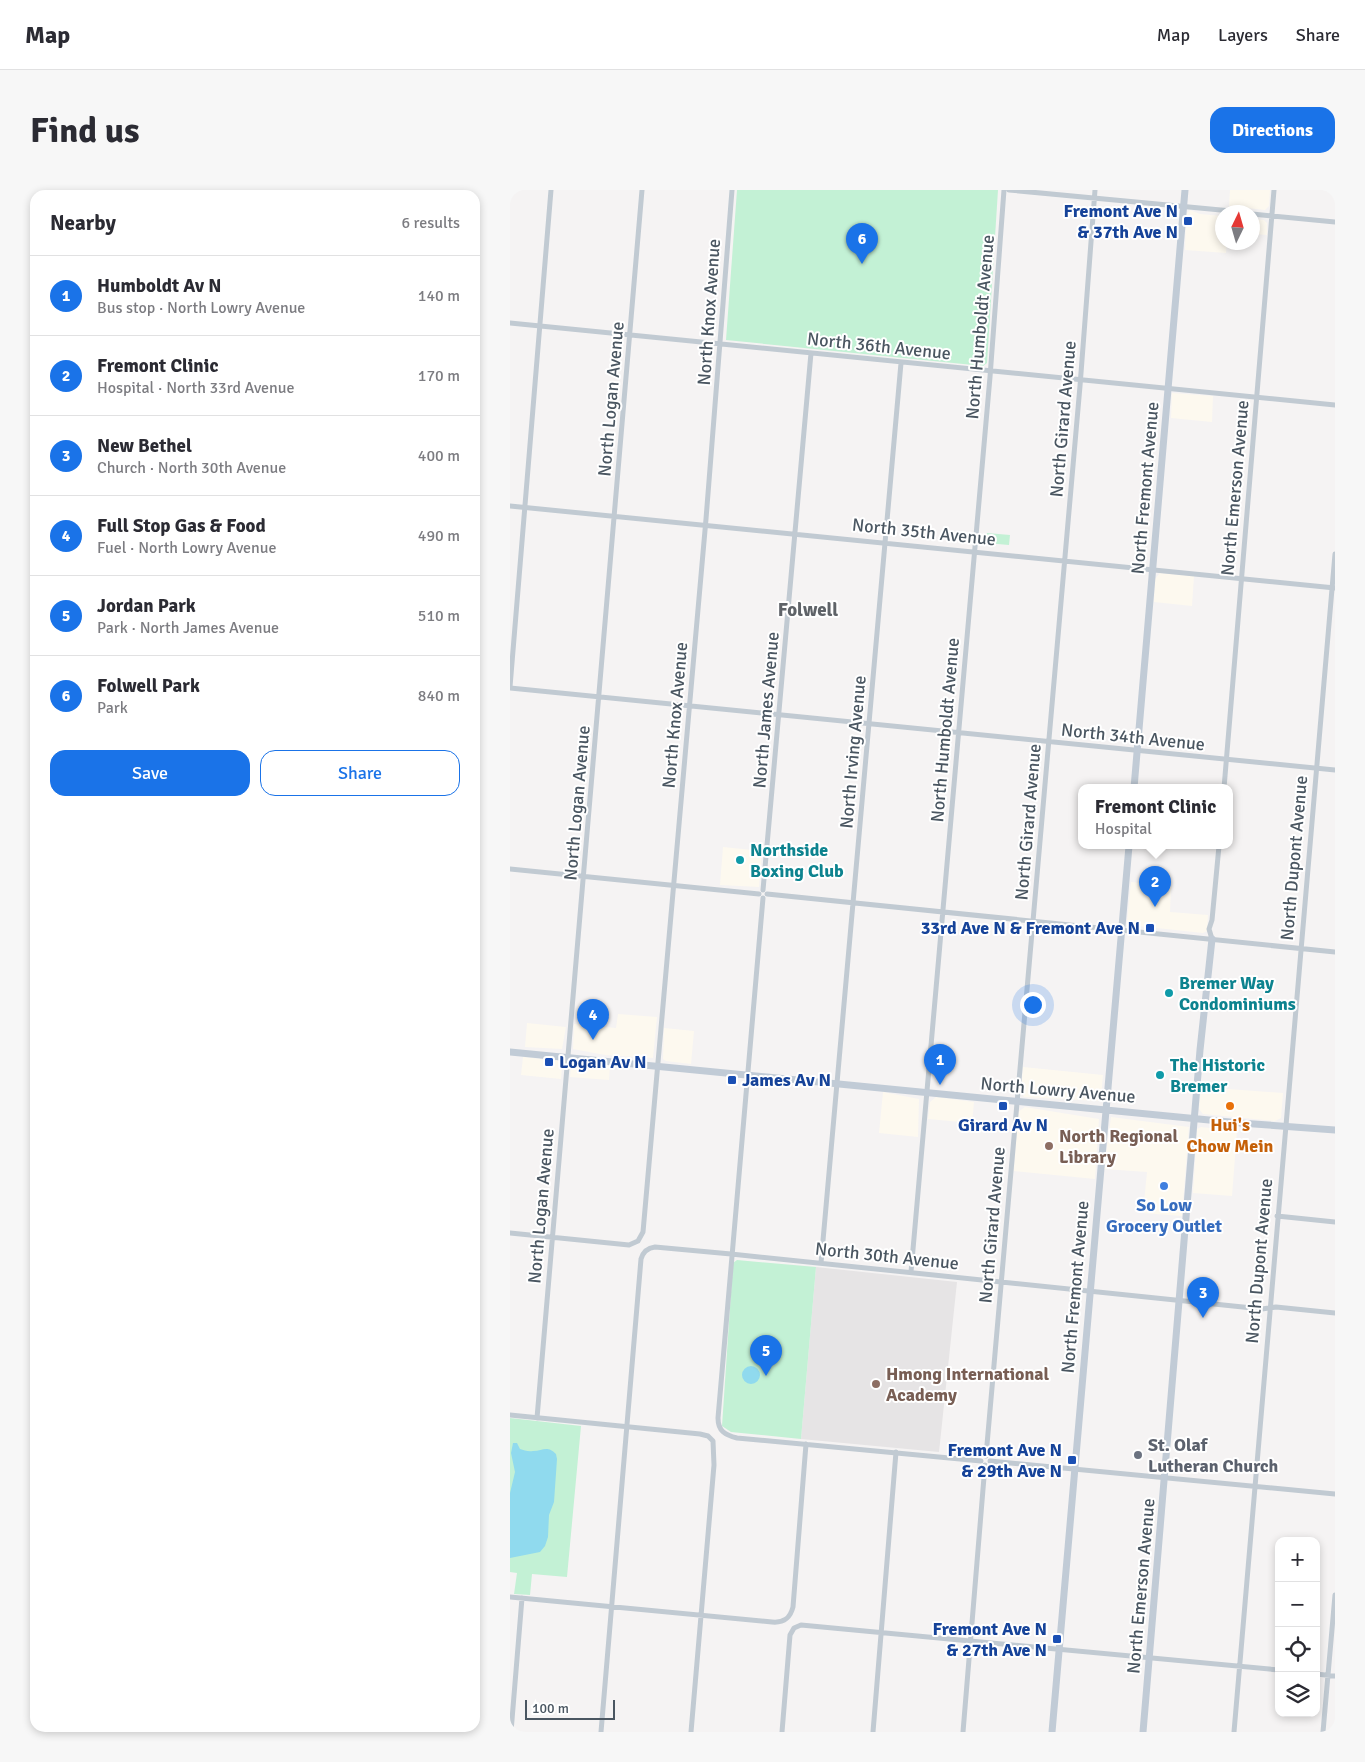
<!DOCTYPE html>
<html lang="en">
<head>
<meta charset="utf-8">
<style>
	body { margin:0; font-family:Signika,sans-serif; background:#f7f7f7; color:#2b2b33 }
	.controls { position:absolute; right:15px; bottom:15px; display:grid; overflow:hidden; border-radius:10px; box-shadow:0 2px 8px #0003 }
	.controls button { width:45px; height:45px; display:grid; place-items:center; padding:0; border:0; border-bottom:1px solid #e1e1e2; background:#fff; color:#2b2b33; font:25px sans-serif }
	.compass { position:absolute; left:705px; top:15px; width:45px; height:45px; border-radius:50%; background:#fff; box-shadow:0 2px 8px #0003; rotate:5deg }
	.scale { position:absolute; left:15px; bottom:12px; width:90px; box-sizing:border-box; padding-left:5px; border:2px solid #4a5661; border-top:0; font-size:14px; line-height:18px; white-space:nowrap; color:#4a5661; -webkit-text-stroke:4px #fff; paint-order:stroke }
	.you { position:absolute; left:522px; top:814px; width:18px; height:18px; margin:-12px; border:4px solid #fff; border-radius:50%; background:#1a73e8; box-shadow:0 0 0 8px #1a73e833 }
	.badge { display:grid; place-items:center; width:32px; height:32px; border-radius:50%; background:#1a73e8; color:#fff; font-size:16px; font-weight:700 }
	.pin { position:absolute; translate:-50% -41px; filter:drop-shadow(0 1px 2px #0008) }
	.pin::after { content:''; position:absolute; top:26px; width:18px; height:15px; background:inherit; clip-path:polygon(0 0,100% 0,50% 100%) }
	.popup { position:absolute; left:568px; top:594px; width:155px; height:65px; box-sizing:border-box; display:grid; place-content:center; border-radius:10px; background:#fff; filter:drop-shadow(0 1px 4px #0005); font-size:16px; white-space:nowrap; color:#7c7c81 }
	.popup b { font-size:19px; color:#2b2b33 }
	.popup::after { content:''; position:absolute; left:50%; top:100%; margin-left:-10px; border:10px solid transparent; border-top-color:#fff }
	.list { margin:0; padding:0; list-style:none }
	h2 { display:flex; justify-content:space-between; align-items:center; height:65px; margin:0; padding:0 20px; font-size:21px }
	h2 small { font-size:16px; font-weight:400; color:#7c7c81 }
	.list li { display:grid; grid-template-columns:32px 1fr auto; gap:15px; align-items:center; box-sizing:border-box; height:80px; padding:0 20px; border-top:1px solid #e1e1e2 }
	.list b { display:block; font-size:19px; white-space:nowrap }
	.list p { margin:0; font-size:16px; white-space:nowrap; color:#7c7c81 }
	.list em { font-size:16px; font-style:normal; color:#7c7c81 }
	.actions { display:flex; gap:10px; padding:15px 20px }
	.actions a { flex:1; padding:11px 0; border:1px solid #1a73e8; border-radius:15px; text-align:center; font-size:18px; color:#1a73e8 }
	.actions .main { background:#1a73e8; color:#fff }
	.icon { flex:none; width:28px; height:28px; fill:none; stroke:currentColor; stroke-width:2; stroke-linecap:round; stroke-linejoin:round }
	.map { position:relative; flex:none; width:825px; height:1542px; overflow:hidden; border-radius:15px }
	header { display:flex; align-items:center; gap:30px; box-sizing:border-box; height:70px; padding:0 25px; background:#fff; border-bottom:1px solid #e1e1e2 }
	header strong { font-size:24px }
	nav { display:flex; gap:28px; margin-inline-start:auto; font-size:18px }
	.intro { display:flex; align-items:center; justify-content:space-between; box-sizing:border-box; height:120px; padding:0 30px }
	h1 { margin:0; font-size:35px }
	.button { padding:12px 22px; border-radius:15px; background:#1a73e8; color:#fff; font-size:18px; font-weight:700 }
	main { display:flex; gap:30px; padding:0 30px }
	aside { flex:1; background:#fff; border-radius:15px; box-shadow:0 2px 8px #0003 }
	.map>svg:first-child { display:block }
	.commercial { fill:#fdf9ef }
	.education { fill:#e6e4e5 }
	.green { fill:#c3f1d5 }
	.water { fill:#90daee }
	.lines { fill:none; stroke-linecap:round; stroke-linejoin:round }
	.street { stroke:#c1cad2; stroke-width:5 }
	.secondary { stroke:#c1cbd6; stroke-width:7 }
	.transit-dot { fill:#1a4fb4; stroke:#fff; stroke-width:2 }
	.culture-dot { fill:#0f9aa8; stroke:#fff; stroke-width:2 }
	.food-dot { fill:#e8710a; stroke:#fff; stroke-width:2 }
	.education-dot { fill:#8d6e63; stroke:#fff; stroke-width:2 }
	.shop-dot { fill:#3f7fe0; stroke:#fff; stroke-width:2 }
	.worship-dot { fill:#6b7280; stroke:#fff; stroke-width:2 }
	.labels { text-anchor:middle; stroke-width:4; stroke-linejoin:round; paint-order:stroke }
	.transit-label { font-size:18px; font-weight:bold; fill:#164399; stroke:#fff; text-anchor:end }
	.street-label { font-size:18px; fill:#4a5661; stroke:#fff }
	.culture-label { font-size:18px; font-weight:bold; fill:#0d838f; stroke:#fff; text-anchor:start }
	.food-label { font-size:18px; font-weight:bold; fill:#c56008; stroke:#fff }
	.education-label { font-size:18px; font-weight:bold; fill:#785e54; stroke:#fff; text-anchor:start }
	.shop-label { font-size:18px; font-weight:bold; fill:#366cbe; stroke:#fff }
	.worship-label { font-size:18px; font-weight:bold; fill:#5b616d; stroke:#fff; text-anchor:start }
	.neighbourhood-label { font-size:19px; font-weight:bold; fill:#5f6368; stroke:#fff }
</style>
</head>
<body>
<header>
<strong>Map</strong>
<nav><a>Map</a><a>Layers</a><a>Share</a></nav>
</header>
<div class="intro"><h1>Find us</h1><a class="button">Directions</a></div>
<main>
<aside>
<h2>Nearby<small>6 results</small></h2>
<ul class="list">
<li><span class="badge">1</span><div><b>Humboldt Av N</b><p>Bus stop · North Lowry Avenue</p></div><em>140 m</em></li>
<li><span class="badge">2</span><div><b>Fremont Clinic</b><p>Hospital · North 33rd Avenue</p></div><em>170 m</em></li>
<li><span class="badge">3</span><div><b>New Bethel</b><p>Church · North 30th Avenue</p></div><em>400 m</em></li>
<li><span class="badge">4</span><div><b>Full Stop Gas &amp; Food</b><p>Fuel · North Lowry Avenue</p></div><em>490 m</em></li>
<li><span class="badge">5</span><div><b>Jordan Park</b><p>Park · North James Avenue</p></div><em>510 m</em></li>
<li><span class="badge">6</span><div><b>Folwell Park</b><p>Park</p></div><em>840 m</em></li>
</ul>
<div class="actions"><a class="main">Save</a><a>Share</a></div>
</aside>
<div class="map">
<svg width="825" height="1542" viewBox="0 0 825 1542">
	<rect width="100%" height="100%" fill="#f5f3f3"/>
	<path class="commercial" d="M720,0h40l-1,16 -4,4 -36,-4z
		M680,20l10,4 22,2v26l5,1 -1,10 -41,-3 1,-36z
		M743,29l11,1 3,3v12l-14,-1z
		M662,203l41,3 -1,26 -41,-4z
		M650,383l34,3 -2,30 -38,-4 1,-23z
		M213,657l39,4 -3,36 -39,-2z
		M621,692l40,4 -1,26 38,3 -1,16 -4,2 -74,-8 -2,-4z
		M108,824l39,3 -4,41 -48,-3 -32,-6 1,-25 42,4z
		M17,833l39,4 -4,22 -37,-2z
		M154,838l30,3 -3,33 -25,-3 -3,-2z
		M13,867l36,4 3,5 -1,13 -40,-4z
		M66,872l34,4 -1,14 -39,-3 1,-11z
		M513,877l80,8 -2,23 -3,3 -74,-4 -3,-6z
		M691,897l82,6 -2,25 -6,3 -72,-7 -4,-5z
		M373,902l36,7 -1,38 -39,-4z
		M426,907l38,5 -2,21 -44,-4 2,-17z
		M515,917l74,12 -4,60 -81,-8 4,-59z
		M601,927l78,10 -7,89 -39,-3 4,-41 -43,-3z
		M691,937l36,4 -5,65 -39,-3 4,-64z"/>
	<path class="education" d="M306,1077l141,15 -18,170 -138,-13z"/>
	<path class="green" d="M227,0h261l-11,173 -4,3 -257,-26z
		M477,343l23,2 -1,10 -23,-2z
		M227,1070l79,7 -15,172 -70,-7 -9,-6 11,-163z
		M0,1228l71,8 -14,151 -35,-3 -2,21 -16,-1 3,-21 -7,-1z"/>
	<path class="water" d="M232 1185a9 9 0 1 1 18 0a9 9 0 1 1-18 0Z
		M3,1253h4l3,6c4,1 8,3 13,2 10,0 14,-6 23,3l1,5 -3,43 -5,13 -1,22 -3,9 -5,6 -30,6v-65l5,-21 -4,-19z"/>
	<g class="lines">
		<path class="street" d="M499,0l233,22
			M742,24l83,8
			M0,133l825,82
			M0,316l825,82
			M0,497l41,-497
			M0,498l825,82
			M714,598l50,-598
			M0,679l249,25
			M253,700l48,-537
			M257,704l568,58
			M253,708l-45,520c0,13 7,17 19,20l244,23
			M702,749l-3,-10 3,-9 7,-74
			M767,1026l58,6
			M0,1043l119,12 9,-4 5,-9 63,-713 26,-329
			M311,1073l80,-900
			M401,1082l79,-895 14,-187
			M0,1225l190,19 8,2 5,5 1,24 -23,267
			M27,1228l105,-1228
			M476,1266l94,-1070 15,-196
			M480,1271l345,33
			M0,1407l262,25c11,1 18,-3 21,-15l13,-163
			M806,1484l19,2
			M1,1542l11,-134
			M91,1542l40,-473c2,-7 6,-11 14,-12l76,7 531,55 14,-2 59,6
			M272,1542l8,-97 4,-7 7,-3 478,45
			M363,1542l23,-280
			M453,1542l22,-267
			M724,1542l101,-1178
			M813,1542l12,-137"/>
		<path class="secondary" d="M624,598l51,-598
			M0,862l730,71 95,7
			M542,1542l77,-886
			M633,1542l57,-682 12,-111"/>
	</g>
	<g class="transit-dot">
		<rect x="673" y="26" width="10" height="10" rx="2.5"/>
		<rect x="635" y="733" width="10" height="10" rx="2.5"/>
		<rect x="34" y="867" width="10" height="10" rx="2.5"/>
		<rect x="217" y="885" width="10" height="10" rx="2.5"/>
		<rect x="488" y="911" width="10" height="10" rx="2.5"/>
		<rect x="557" y="1265" width="10" height="10" rx="2.5"/>
		<rect x="542" y="1444" width="10" height="10" rx="2.5"/>
	</g>
	<g class="culture-dot">
		<circle cx="230" cy="670" r="5"/>
		<circle cx="659" cy="803" r="5"/>
		<circle cx="650" cy="885" r="5"/>
	</g>
	<circle class="food-dot" cx="720" cy="916" r="5"/>
	<g class="education-dot">
		<circle cx="539" cy="956" r="5"/>
		<circle cx="366" cy="1194" r="5"/>
	</g>
	<circle class="shop-dot" cx="654" cy="996" r="5"/>
	<circle class="worship-dot" cx="628" cy="1265" r="5"/>
	<g class="labels">
		<g class="transit-label">
			<text x="668" y="27">Fremont Ave N<tspan x="668" dy="21">&amp; 37th Ave N</tspan></text>
			<text x="630" y="744">33rd Ave N &amp; Fremont Ave N</text>
			<text x="49" y="878" text-anchor="start">Logan Av N</text>
			<text x="232" y="896" text-anchor="start">James Av N</text>
			<text x="493" y="941" text-anchor="middle">Girard Av N</text>
			<text x="552" y="1266">Fremont Ave N<tspan x="552" dy="21">&amp; 29th Ave N</tspan></text>
			<text x="537" y="1445">Fremont Ave N<tspan x="537" dy="21">&amp; 27th Ave N</tspan></text>
		</g>
		<g class="street-label">
			<text transform="translate(199 122) rotate(-86)" y="6">North Knox Avenue</text>
			<text transform="translate(470 137) rotate(-85)" y="6">North Humboldt Avenue</text>
			<text transform="translate(369 156) rotate(6)" y="6">North 36th Avenue</text>
			<text transform="translate(101 209) rotate(-85)" y="6">North Logan Avenue</text>
			<text transform="translate(553 229) rotate(-85)" y="6">North Girard Avenue</text>
			<text transform="translate(635 298) rotate(-85)" y="6">North Fremont Avenue</text>
			<text transform="translate(725 298) rotate(-85)" y="6">North Emerson Avenue</text>
			<text transform="translate(414 342) rotate(6)" y="6">North 35th Avenue</text>
			<text transform="translate(256 520) rotate(-85)" y="6">North James Avenue</text>
			<text transform="translate(165 525) rotate(-85)" y="6">North Knox Avenue</text>
			<text transform="translate(435 540) rotate(-85)" y="6">North Humboldt Avenue</text>
			<text transform="translate(623 547) rotate(6)" y="6">North 34th Avenue</text>
			<text transform="translate(343 562) rotate(-85)" y="6">North Irving Avenue</text>
			<text transform="translate(67 613) rotate(-85)" y="6">North Logan Avenue</text>
			<text transform="translate(518 632) rotate(-85)" y="6">North Girard Avenue</text>
			<text transform="translate(784 668) rotate(-85)" y="6">North Dupont Avenue</text>
			<text transform="translate(548 900) rotate(5)" y="6">North Lowry Avenue</text>
			<text transform="translate(31 1016) rotate(-85)" y="6">North Logan Avenue</text>
			<text transform="translate(482 1035) rotate(-85)" y="6">North Girard Avenue</text>
			<text transform="translate(377 1066) rotate(6)" y="6">North 30th Avenue</text>
			<text transform="translate(749 1071) rotate(-85)" y="6">North Dupont Avenue</text>
			<text transform="translate(565 1097) rotate(-85)" y="6">North Fremont Avenue</text>
			<text transform="translate(631 1396) rotate(-85)" y="6">North Emerson Avenue</text>
		</g>
		<g class="culture-label">
			<text x="240" y="666">Northside<tspan x="240" dy="21">Boxing Club</tspan></text>
			<text x="669" y="799">Bremer Way<tspan x="669" dy="21">Condominiums</tspan></text>
			<text x="660" y="881">The Historic<tspan x="660" dy="21">Bremer</tspan></text>
		</g>
		<g class="food-label">
			<text x="720" y="941">Hui's<tspan x="720" dy="21">Chow Mein</tspan></text>
		</g>
		<g class="education-label">
			<text x="549" y="952">North Regional<tspan x="549" dy="21">Library</tspan></text>
			<text x="376" y="1190">Hmong International<tspan x="376" dy="21">Academy</tspan></text>
		</g>
		<g class="shop-label">
			<text x="654" y="1021">So Low<tspan x="654" dy="21">Grocery Outlet</tspan></text>
		</g>
		<g class="worship-label">
			<text x="638" y="1261">St. Olaf<tspan x="638" dy="21">Lutheran Church</tspan></text>
		</g>
		<g class="neighbourhood-label">
			<text x="298" y="426">Folwell</text>
		</g>
	</g>
</svg>
<div class="controls">
<button>+</button>
<button>−</button>
<button><svg class="icon" aria-label="locate" viewBox="0 0 24 24"><circle cx="12" cy="12" r="6"/><path d="M12 2v4M12 18v4M2 12h4M18 12h4"/></svg></button>
<button><svg class="icon" aria-label="layers" viewBox="0 0 24 24"><path d="M12 4l9 5-9 5-9-5zM3 14l9 5 9-5"/></svg></button>
</div>
<svg class="compass" viewBox="-18 -18 36 36"><path d="M0-13l5 13h-10z" fill="#e53935"/><path d="M0 13l5-13h-10z" fill="#7c7c81"/></svg>
<div class="scale">100 m</div>
<div class="you"></div>
<div class="pin badge" style="left:430px;top:895px">1</div>
<div class="pin badge" style="left:645px;top:717px">2</div>
<div class="popup"><b>Fremont Clinic</b>Hospital</div>
<div class="pin badge" style="left:693px;top:1128px">3</div>
<div class="pin badge" style="left:83px;top:850px">4</div>
<div class="pin badge" style="left:256px;top:1186px">5</div>
<div class="pin badge" style="left:352px;top:74px">6</div>
</div>
</main>
</body>
</html>
